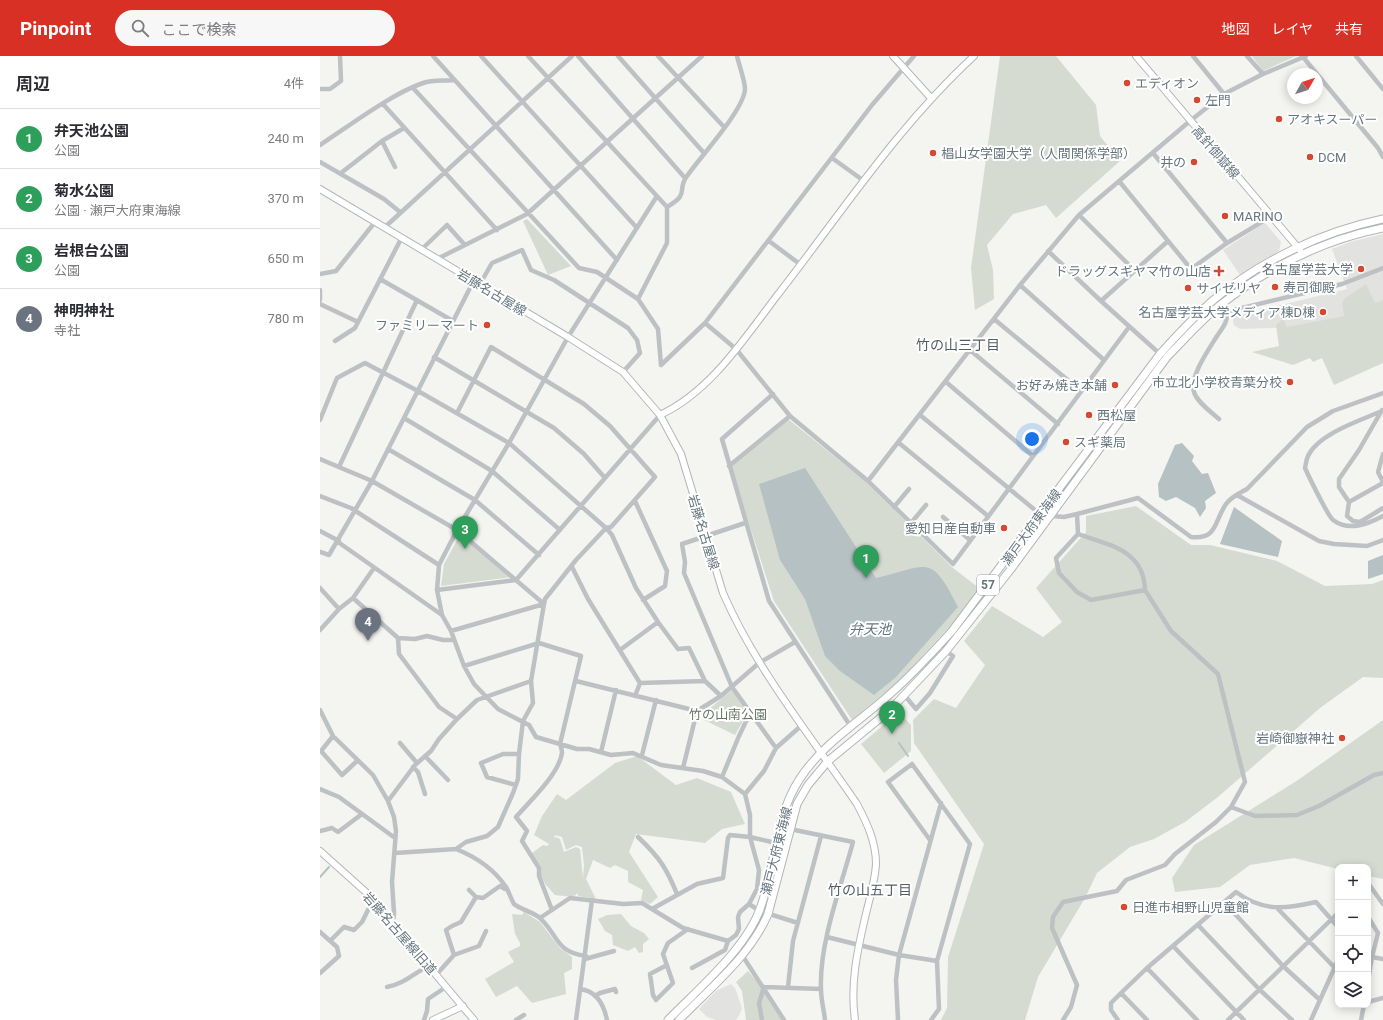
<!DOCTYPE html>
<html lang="ja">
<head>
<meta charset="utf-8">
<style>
	body { margin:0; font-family:Roboto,"Noto Sans JP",sans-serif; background:#f7f7f7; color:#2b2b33 }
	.controls { position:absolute; right:12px; bottom:12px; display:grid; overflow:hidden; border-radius:8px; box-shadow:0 2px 10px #0003 }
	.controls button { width:36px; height:36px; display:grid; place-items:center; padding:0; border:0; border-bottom:1px solid #e1e1e2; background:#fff; color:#2b2b33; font:20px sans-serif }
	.compass { position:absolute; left:967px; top:12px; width:36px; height:36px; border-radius:50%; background:#fff; box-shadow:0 2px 10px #0003; rotate:51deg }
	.you { position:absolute; left:712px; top:383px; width:14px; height:14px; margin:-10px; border:3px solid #fff; border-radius:50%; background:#1a73e8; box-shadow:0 0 0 6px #1a73e833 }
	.badge { display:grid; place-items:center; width:26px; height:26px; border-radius:50%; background:#d93025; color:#fff; font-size:13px; font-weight:700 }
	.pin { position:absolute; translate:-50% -33px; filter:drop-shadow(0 1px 2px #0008) }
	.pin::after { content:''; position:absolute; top:21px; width:14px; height:12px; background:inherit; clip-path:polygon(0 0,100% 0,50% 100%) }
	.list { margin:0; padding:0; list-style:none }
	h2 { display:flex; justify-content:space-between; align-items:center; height:52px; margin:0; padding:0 16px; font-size:17px }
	h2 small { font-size:13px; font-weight:400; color:#7c7c81 }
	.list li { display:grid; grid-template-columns:26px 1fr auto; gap:12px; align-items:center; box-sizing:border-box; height:60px; padding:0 16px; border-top:1px solid #e1e1e2 }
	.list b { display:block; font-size:15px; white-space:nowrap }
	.list p { margin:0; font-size:13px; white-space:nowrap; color:#7c7c81 }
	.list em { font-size:13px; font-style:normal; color:#7c7c81 }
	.icon { flex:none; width:22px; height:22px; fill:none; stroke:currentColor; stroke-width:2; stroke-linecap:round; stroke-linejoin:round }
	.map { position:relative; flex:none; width:1063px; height:964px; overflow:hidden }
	header { display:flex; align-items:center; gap:24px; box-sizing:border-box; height:56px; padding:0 20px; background:#d93025; color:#fff }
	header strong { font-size:19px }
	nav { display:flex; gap:22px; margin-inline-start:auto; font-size:14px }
	.search { width:280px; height:36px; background:#f7f7f7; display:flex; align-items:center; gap:10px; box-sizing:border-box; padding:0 14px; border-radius:22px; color:#7c7c81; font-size:15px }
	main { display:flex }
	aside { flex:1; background:#fff }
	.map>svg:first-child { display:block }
	.built { fill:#e2e3e1 }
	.green { fill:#d6dbd2; fill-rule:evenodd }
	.water { fill:#b5c1c3 }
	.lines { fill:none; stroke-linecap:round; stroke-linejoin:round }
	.stream { stroke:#b5c1c3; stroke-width:2 }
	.secondary-casing { stroke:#b2b7ba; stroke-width:8 }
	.primary-casing { stroke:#b1b5b8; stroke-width:9 }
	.street { stroke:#bdc1c4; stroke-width:4.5 }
	.secondary { stroke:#fff; stroke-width:6 }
	.primary { stroke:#fff; stroke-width:7 }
	.poi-dot { fill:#d44931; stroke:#fff; stroke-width:1.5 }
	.labels { text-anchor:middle; stroke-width:4; stroke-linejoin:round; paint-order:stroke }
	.shield { fill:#fff; stroke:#949fa5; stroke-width:1 }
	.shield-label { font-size:12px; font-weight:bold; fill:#66767f }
	.poi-label { font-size:13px; fill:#66767f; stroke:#fff; text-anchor:start }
	.street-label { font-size:13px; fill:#66767f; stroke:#fff }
	.park-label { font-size:13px; fill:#697764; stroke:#fff }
	.neighbourhood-label { font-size:14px; fill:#535f65; stroke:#fff }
	.water-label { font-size:14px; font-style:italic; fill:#62777c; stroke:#fff }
</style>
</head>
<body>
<header>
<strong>Pinpoint</strong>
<div class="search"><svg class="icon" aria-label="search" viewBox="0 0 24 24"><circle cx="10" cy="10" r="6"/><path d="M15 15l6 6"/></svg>ここで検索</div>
<nav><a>地図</a><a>レイヤ</a><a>共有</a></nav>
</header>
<main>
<aside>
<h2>周辺<small>4件</small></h2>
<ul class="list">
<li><span class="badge" style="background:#2e9e5b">1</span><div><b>弁天池公園</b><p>公園</p></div><em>240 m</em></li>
<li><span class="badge" style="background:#2e9e5b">2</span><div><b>菊水公園</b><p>公園 · 瀬戸大府東海線</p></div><em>370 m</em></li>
<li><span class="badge" style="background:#2e9e5b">3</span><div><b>岩根台公園</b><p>公園</p></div><em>650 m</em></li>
<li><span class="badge" style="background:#6b7280">4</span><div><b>神明神社</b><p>寺社</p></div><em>780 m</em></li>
</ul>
</aside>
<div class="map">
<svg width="1063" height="964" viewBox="0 0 1063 964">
	<rect width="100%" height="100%" fill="#f4f4f1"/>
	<path class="built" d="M943,168h3l15,18 -2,9 -39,24 -17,-25z
		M1063,178v78l-78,15 -65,2 -6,-4 -2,-8 115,-28 -15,-40 18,-7z
		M411,928l4,4 7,20 -2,6 -4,6h-20l-9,-3 -8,-8 17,-18z"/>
	<path class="green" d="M680,0h56l40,49 4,31 20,25 -64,57 -10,-13 -33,9 -26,31 6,25 1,29 -19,11 -4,-42z
		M932,0h44l-33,15z
		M207,163l44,47 -23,9 -25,-54z
		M1046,228l9,19 8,-3v63l-49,22 -12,-27 -9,4 -3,-4 -17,7 -41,-13 27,-6 -3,-21 7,-6 4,8 57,-11 -2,-13 3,-5z
		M468,363l77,62 88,87 26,20 -27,36 -53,57 -47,39 -78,-119 -44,-136z
		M816,450l55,39h19l67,16 48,25 47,-2 11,-4v98l-20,-1 -43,31 -102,89 -33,25 -31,17 -24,8 -33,26 -12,25 -47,79 -13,43h-84l6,-12 1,-51 36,-113 -70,-101 -1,-23 21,-21 22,9 29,-43 -21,-24 28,-35 51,31 19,-15 -26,-34 50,-56v-16z
		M140,479l51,42 -70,9 3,-22z
		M412,634l16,22 -13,23 -33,-16v-4z
		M579,656l12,13v26l-27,22 -23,-29z
		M1063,664v159l-15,-3v-9h-30v2l-44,-11 -44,7 -30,22 -45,5 -3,-14 22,-33 104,-65z
		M317,700l39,29 21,-7 34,14 14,32 -23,5 -17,14 -69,-9 -7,18 29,45 -8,7 -9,-4 2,-10 -15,-8v-11l-13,-6 -5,3 -17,-8 -7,19 10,20 -18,-3v-3l-5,4 -18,-2 -9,-10 -5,-8v-10l-9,-14 11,-8 4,1 2,-2 -15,-9 8,-19 15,-22 9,6 49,-37zM235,779l7,2 4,13 10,-5 6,2 2,18 -1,13 -3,-29 -4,-2 -12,5 -4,-13 -4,-2 -2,1z
		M204,856l16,10 20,26 12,9v12l-8,4 2,21 -34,9 -15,-17 -21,11 -11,-18 29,-17 -6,-10 12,-6v-3l-5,-9 -3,-20 10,1z
		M301,858l10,12 13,7 5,6 -6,5v8l-4,1 -4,-6 -7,4 -15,-6 -1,-10 -7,-4 -7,-12 9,-4z
		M428,915l16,19 18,30h-36l-4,-29 -6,-9z"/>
	<path class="water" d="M862,387l12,13 -2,5 10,13 6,-1 8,20 -11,8 1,7 -6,9 -5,-9 -19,-11 -10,4 -7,-4 -1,-13 17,-39z
		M485,412l71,110c53,-12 54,-26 82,29l-62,70 -22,18 -34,-24 -15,-15 -20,-57 -25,-39 -21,-76z
		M914,451l48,34 -4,16 -58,-13z
		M1063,499v19l-15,5v-18z"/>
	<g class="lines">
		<path class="stream" d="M579,687l9,13
			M0,821l9,-10"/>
		<g class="secondary-casing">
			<path id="secondary" d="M573,0l38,42
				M816,0l164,194
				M0,133l248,148 55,35 37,43 21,39 42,139c33,76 87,142 134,211 10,19 19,38 19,60 -1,18 -7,36 -11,54 -8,34 -15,67 -10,102
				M340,359c50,-23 84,-76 116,-118 64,-82 121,-170 198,-241
				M0,795l48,43 106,126
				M113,964l30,-14"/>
		</g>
		<g class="primary-casing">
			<path id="primary" d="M348,964c30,-31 77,-70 92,-111 16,-42 14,-90 39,-129 22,-35 60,-58 90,-85 23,-20 43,-42 63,-64l208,-277c16,-18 33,-36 51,-52 49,-41 110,-70 172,-83
				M359,964c32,-33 71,-64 89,-106l29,-110 11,-19 20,-24 62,-51 56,-59 65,-82 156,-212c17,-17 33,-36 52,-51 48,-38 104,-66 164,-78"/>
		</g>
		<path class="street" d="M113,0l184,204
			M161,0l156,172
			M208,0l139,151c24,-14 9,-16 20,-31 13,-19 57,-66 58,-87 0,-8 -6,-24 -8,-33
			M258,0l107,122
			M298,0l86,97
			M338,0l66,71
			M873,0l31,38
			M927,0l16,18
			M1036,0l27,33
			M983,1l75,91 5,9
			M93,32l166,180 18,4 41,27 20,30 3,36
			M0,33h10l11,-8 -1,-25
			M63,48l114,126
			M62,85l13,26
			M0,89c29,-19 71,-51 103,-62 9,-3 21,-2 31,-3
			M833,97l74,90
			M512,102l32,23
			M0,106l64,37 16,13
			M21,117l41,-32 22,-13
			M799,125l72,88 36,-26 45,-27
			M337,140l-89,141 -59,106 -52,87 -18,35 -2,25 5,25 9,16 13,35 10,18 24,25 31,16 7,12 41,12h12l22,6 22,-2 28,12 42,6 19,6 23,17 5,21v22l9,33 -2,19 -8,15 11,7 38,12
			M759,159l56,56
			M65,171l187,-171
			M449,185l32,24
			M102,193l25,-24 17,19
			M728,195l53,50 59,53
			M117,203l90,-45 175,-158
			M0,218l16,-3 39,-49
			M60,223l73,42
			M160,228l12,-21 30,-13 9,20 23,10 74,48 9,12 3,13 -17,19
			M700,229l84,75
			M0,234v10
			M318,243l29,-56v-36
			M781,245l67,-60
			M0,248l38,18
			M892,256l5,2 125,-30 41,-16
			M674,263l87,72
			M385,267l31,26 54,67 78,65 85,83 176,-237
			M15,285l20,-13 47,-91
			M650,294l88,74
			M114,301l120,71 30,26 21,24
			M341,309l44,-42 167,-218 42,-49
			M626,326l87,74
			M453,338l-51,45 47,162 82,126
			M1062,354l-23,40 -20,29v8l10,15 -2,14 6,5 7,1 23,-14
			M1062,355c-21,9 -64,23 -74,45 -2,4 -2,8 -3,12 4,9 23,48 28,52 16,12 35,4 50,-4
			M600,359l121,100 23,2 13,-3 1,20 -22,24 3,15 18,19 14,8 54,-10 26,41 47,43 27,108 -14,25 -15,15 -41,32 -10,11 -39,15 -9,11 -54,11 -10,15 -1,11 25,57 -6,22 -8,13
			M84,362l88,53 68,59
			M899,363c-8,-7 -22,-17 -25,-27 -5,-15 15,-43 23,-56 6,-9 11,-14 10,-25
			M0,364l17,-42 28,-15 53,28 91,52 97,85 6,7 24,53 22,34 20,27 11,-1 16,33 16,15
			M579,387l89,73
			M68,393l87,51 64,55
			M1063,398l-5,18 5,10
			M0,403l52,22 85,49 87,74 -13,77 2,22 -10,18 -4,33 -1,25 -5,14 -15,34 -11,9 -21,6 -10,7
			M409,410l61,-50
			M19,411l78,-167
			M548,425l152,-196 59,-70 111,-94 34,-27 39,-20 43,-18
			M917,439l82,46 15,3 33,2 16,-6
			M0,440l31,12 88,57
			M315,445l32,70 -2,15 -22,14
			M1029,446l34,-19
			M574,451l15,-18
			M757,458l61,-16 53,39c27,3 23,-16 35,-33 5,-7 14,-11 21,-15l60,-62 26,-16 50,-18
			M623,461l27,23
			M425,467l-63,21 3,18 -1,11 48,114 44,61
			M591,467l15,-18
			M0,475l19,10
			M758,478c31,11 66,16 67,56
			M18,486l104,73
			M0,496l9,3 43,-74 102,-201
			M252,511l16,32 52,84
			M0,532l19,21
			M117,534l79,-10 144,-165
			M33,542l45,40 17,1 12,-3 16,4h11
			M0,574l19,-21 14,-11 21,-30
			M131,575l93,-27 1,-5 31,-39 30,-32 5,-1 44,-50 -45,-51 -26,-22 -93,-57 -34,66
			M78,582l1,16 40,53 18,12
			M300,594l38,-28
			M144,610l75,-23 42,13 -21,88c1,3 2,6 2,9 -3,21 -32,48 -46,64l11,14 -5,10 17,27v8l13,34 -12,8
			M256,625l121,30
			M315,640l5,-13 65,-2
			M585,640l11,13 14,-16 23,-37 -7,-5
			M0,654l13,26 40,39 15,26 6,16 2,14 -4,51 2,31 -1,10
			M13,680l-12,15 21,24 15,-14
			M80,687l17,20
			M281,696l15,-62
			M322,699l14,-55
			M105,700l23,24
			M93,711l5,5 7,22
			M363,712l14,-57 24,-15 38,-33 36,-21
			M402,721l17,-41 11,-23
			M196,729l-29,-8 -6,-14 22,-9h16
			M0,733l19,8 56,41
			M425,738l19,-23 12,-23 26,-23
			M68,745l27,-36 16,-14 8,-12 18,-20 20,-19 54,-19
			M911,751l24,9 42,-1 22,-9 55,-31 9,-2
			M470,773l63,13c-12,45 -34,101 -32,147 0,11 3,21 4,31
			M0,775l12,-3 6,4 24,-18
			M318,781c21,20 28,30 39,57
			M610,784l-42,-58 24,-18 58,80 -33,117 2,48 -8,11
			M75,797l61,-4c20,8 38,20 50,38 3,5 5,12 8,17 7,6 20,8 27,15 18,18 15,33 45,37
			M1048,827l15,21
			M156,841l7,1 17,-12 5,3
			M904,846l59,64 37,34
			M332,853l45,-25 26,-6 5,-40 2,-3 20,2 26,6
			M958,853l57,59
			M232,854l18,-12 53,6 19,-1 41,25 45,13
			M1048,861l10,16 -6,24
			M878,869l61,64 33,31
			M0,876l17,15 2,9 -19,17
			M507,881l72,18 38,6
			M10,885l14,-14 10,3 8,-8 11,-22
			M853,890l71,74
			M134,899l25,-9 7,-15
			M422,899l42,65
			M265,903l29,-8
			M347,909l-17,9 3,21 3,5 17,-17 -10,-29 5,-11 20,-14
			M372,912l33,-18 3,-9 8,-6 3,-6 -1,-12 2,-5 9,-8
			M827,912l50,52
			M116,919l18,-20 -8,-25 6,-4 9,-4 15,-25 -7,-7
			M1048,925l4,-24 11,2
			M67,931c19,-4 25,-13 42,-21
			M444,931l57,2
			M468,931l5,-46 28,-105
			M260,933c17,2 24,16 27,31
			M275,940l5,-3 15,-4 1,3
			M1048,946l15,-4
			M104,964l3,-9 1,-12 18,-12
			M196,964l8,-5
			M256,964l16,-120
			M442,964l-3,-17 5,-16
			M578,964l-2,-40 3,-25 42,-152
			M798,964l-7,-10v-7l10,-10
			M827,964l-26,-27 26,-25 89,-76c27,20 49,17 80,10l22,25
			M908,964l110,-107
			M991,964l27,-60
			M1041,964l3,-15"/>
		<use href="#secondary" class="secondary"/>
		<use href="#primary" class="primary"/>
	</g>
	<g class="poi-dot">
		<circle cx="807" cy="27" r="4"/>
		<circle cx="877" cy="44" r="4"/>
		<circle cx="959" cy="63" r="4"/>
		<circle cx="613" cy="97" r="4"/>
		<circle cx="990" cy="101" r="4"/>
		<circle cx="874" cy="106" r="4"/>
		<circle cx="905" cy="160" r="4"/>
		<circle cx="1041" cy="213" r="4"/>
		<path d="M897 209h4v4h4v4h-4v4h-4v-4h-4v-4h4z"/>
		<circle cx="955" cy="231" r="4"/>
		<circle cx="868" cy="232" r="4"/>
		<circle cx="1003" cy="256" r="4"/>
		<circle cx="167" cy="269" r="4"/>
		<circle cx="970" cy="326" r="4"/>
		<circle cx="795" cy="329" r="4"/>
		<circle cx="769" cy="359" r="4"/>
		<circle cx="746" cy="386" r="4"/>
		<circle cx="684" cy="472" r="4"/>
		<circle cx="1022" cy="682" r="4"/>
		<circle cx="804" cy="851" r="4"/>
	</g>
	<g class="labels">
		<rect class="shield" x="657" y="519" width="22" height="20" rx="3"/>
		<g class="shield-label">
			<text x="668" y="533">57</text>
		</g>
		<g class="poi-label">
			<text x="815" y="32">エディオン</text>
			<text x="885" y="49">左門</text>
			<text x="967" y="68">アオキスーパー</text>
			<text x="621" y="102">椙山女学園大学（人間関係学部）</text>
			<text x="998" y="106">DCM</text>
			<text x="866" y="111" text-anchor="end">井の</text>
			<text x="913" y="165">MARINO</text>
			<text x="1033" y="218" text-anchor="end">名古屋学芸大学</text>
			<text x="891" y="220" text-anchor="end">ドラッグスギヤマ竹の山店</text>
			<text x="963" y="236">寿司御殿</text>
			<text x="876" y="237">サイゼリヤ</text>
			<text x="995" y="261" text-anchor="end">名古屋学芸大学メディア棟D棟</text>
			<text x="159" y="274" text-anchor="end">ファミリーマート</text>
			<text x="962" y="331" text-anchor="end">市立北小学校青葉分校</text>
			<text x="787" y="334" text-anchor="end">お好み焼き本舗</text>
			<text x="777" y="364">西松屋</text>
			<text x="754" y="391">スギ薬局</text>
			<text x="676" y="477" text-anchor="end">愛知日産自動車</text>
			<text x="1014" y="687" text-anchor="end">岩崎御嶽神社</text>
			<text x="812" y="856">日進市相野山児童館</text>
		</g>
		<g class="street-label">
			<text transform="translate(896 96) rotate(49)" y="5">高針御嶽線</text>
			<text transform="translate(172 236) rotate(31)" y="5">岩藤名古屋線</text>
			<text transform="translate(711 471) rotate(-54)" y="5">瀬戸大府東海線</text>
			<text transform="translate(384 476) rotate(73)" y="5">岩藤名古屋線</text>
			<text transform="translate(456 795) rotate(-76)" y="5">瀬戸大府東海線</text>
			<text transform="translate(80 877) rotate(49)" y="5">岩藤名古屋線旧道</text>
		</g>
		<g class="park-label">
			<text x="408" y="663">竹の山南公園</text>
		</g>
		<g class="neighbourhood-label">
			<text x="638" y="294">竹の山三丁目</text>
			<text x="550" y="839">竹の山五丁目</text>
		</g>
		<g class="water-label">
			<text x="550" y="578">弁天池</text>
		</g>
	</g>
</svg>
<div class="controls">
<button>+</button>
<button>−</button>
<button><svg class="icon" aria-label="locate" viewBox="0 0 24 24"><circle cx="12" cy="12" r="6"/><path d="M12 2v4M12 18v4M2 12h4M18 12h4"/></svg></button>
<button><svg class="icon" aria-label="layers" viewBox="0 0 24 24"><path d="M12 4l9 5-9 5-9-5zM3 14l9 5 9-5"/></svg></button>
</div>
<svg class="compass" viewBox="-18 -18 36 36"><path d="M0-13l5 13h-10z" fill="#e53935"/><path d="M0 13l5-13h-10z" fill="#7c7c81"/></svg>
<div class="you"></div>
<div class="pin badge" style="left:546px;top:522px;background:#2e9e5b">1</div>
<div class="pin badge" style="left:572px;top:678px;background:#2e9e5b">2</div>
<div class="pin badge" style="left:145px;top:493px;background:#2e9e5b">3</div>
<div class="pin badge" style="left:48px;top:585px;background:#6b7280">4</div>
</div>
</main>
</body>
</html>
